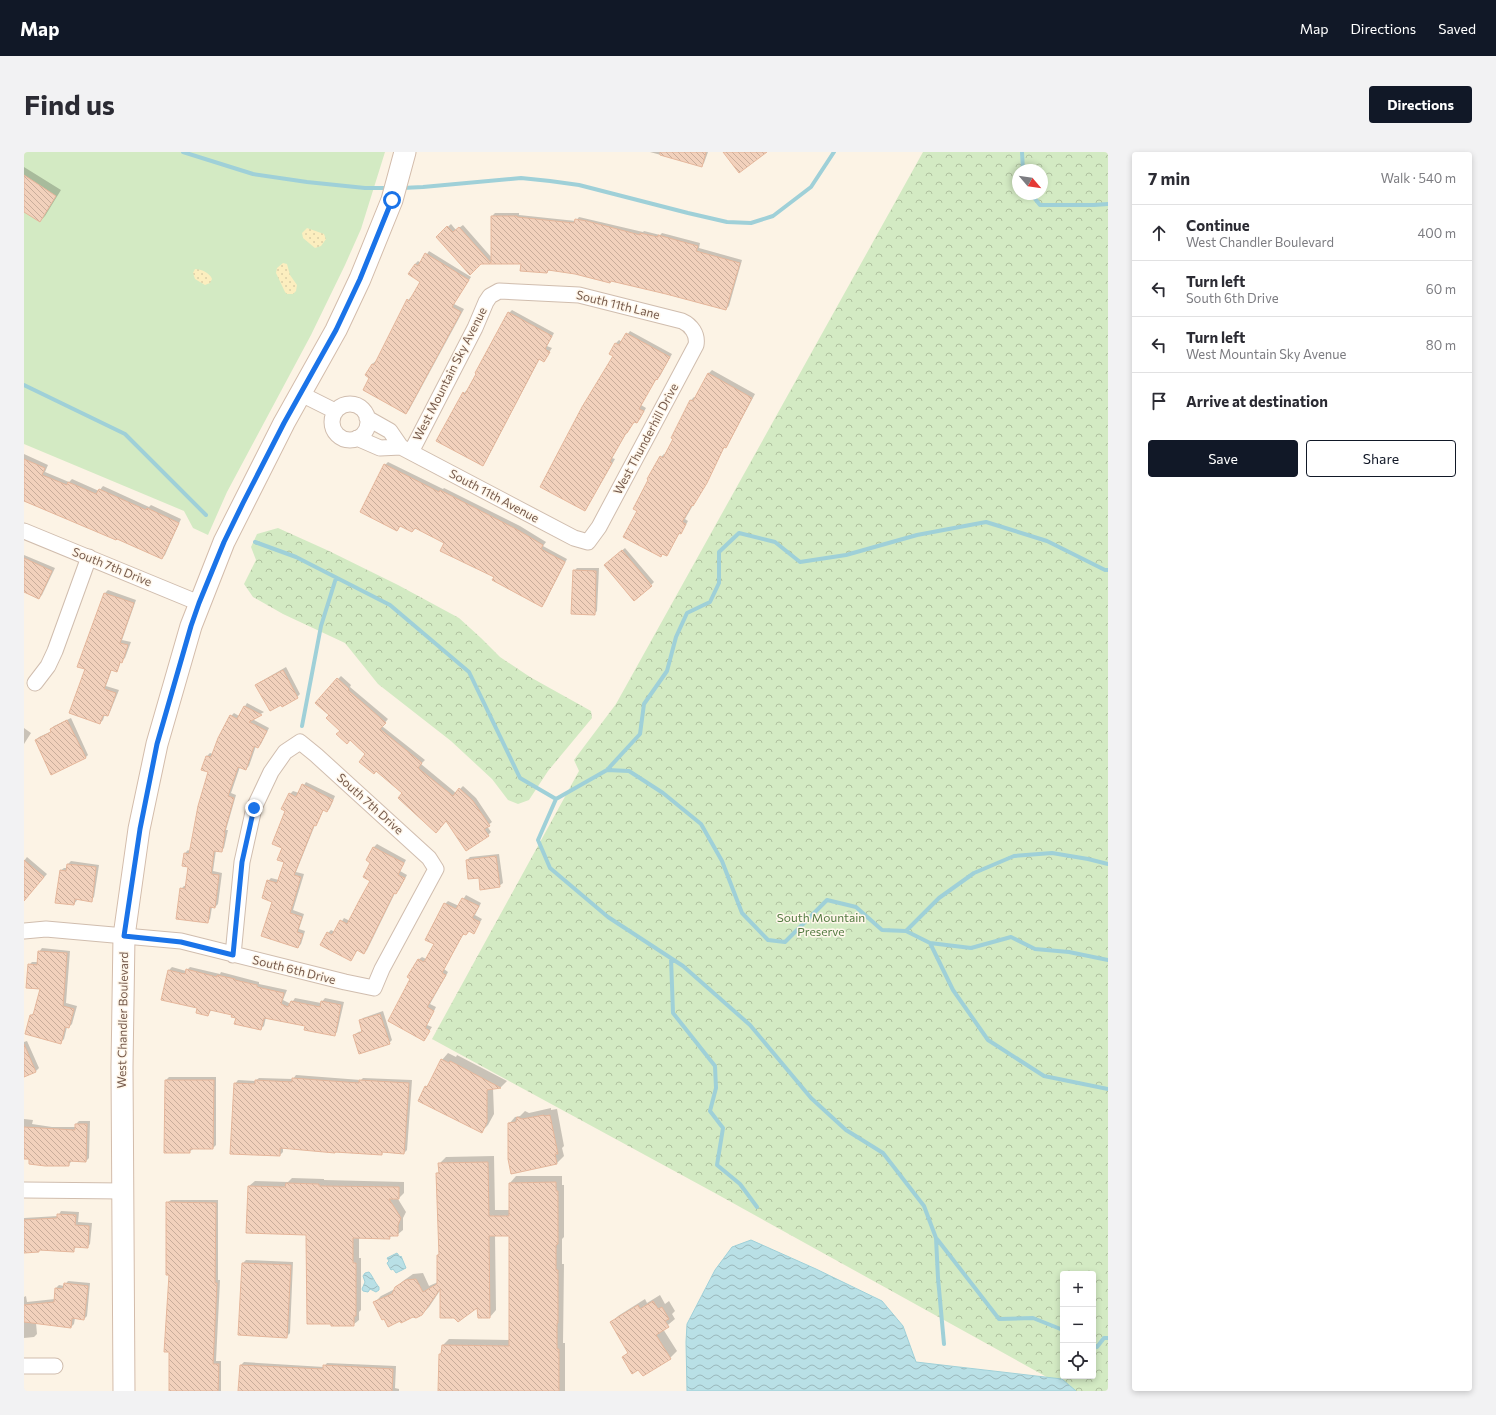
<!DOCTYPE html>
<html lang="en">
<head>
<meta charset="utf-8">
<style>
	body { margin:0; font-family:Commissioner,sans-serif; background:#f2f2f3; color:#2b2b33 }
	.controls { position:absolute; right:12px; bottom:12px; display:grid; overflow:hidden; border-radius:4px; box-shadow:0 2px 6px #0003 }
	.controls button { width:36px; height:36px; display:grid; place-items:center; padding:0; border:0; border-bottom:1px solid #e1e1e2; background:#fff; color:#2b2b33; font:20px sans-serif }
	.compass { position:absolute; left:988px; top:12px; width:36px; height:36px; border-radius:50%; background:#fff; box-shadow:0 2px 6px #0003; rotate:119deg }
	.stop { position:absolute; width:12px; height:12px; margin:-9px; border:3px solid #1a73e8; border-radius:50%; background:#fff }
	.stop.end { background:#1a73e8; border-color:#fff; box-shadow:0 1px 4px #0008 }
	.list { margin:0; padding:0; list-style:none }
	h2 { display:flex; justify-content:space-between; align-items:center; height:52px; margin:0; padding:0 16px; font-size:17px }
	h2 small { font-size:13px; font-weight:400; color:#7c7c81 }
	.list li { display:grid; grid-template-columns:26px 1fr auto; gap:12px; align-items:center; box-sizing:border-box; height:56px; padding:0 16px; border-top:1px solid #e1e1e2 }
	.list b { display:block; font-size:15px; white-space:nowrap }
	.list p { margin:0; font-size:13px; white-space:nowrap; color:#7c7c81 }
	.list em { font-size:13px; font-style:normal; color:#7c7c81 }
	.actions { display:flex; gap:8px; padding:12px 16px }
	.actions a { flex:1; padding:9px 0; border:1px solid #111827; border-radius:4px; text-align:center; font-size:14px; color:#111827 }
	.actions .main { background:#111827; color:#fff }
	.icon { flex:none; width:22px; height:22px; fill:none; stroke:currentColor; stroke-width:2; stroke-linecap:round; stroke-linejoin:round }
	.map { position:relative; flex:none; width:1084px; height:1239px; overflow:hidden; border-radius:4px }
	header { display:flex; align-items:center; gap:24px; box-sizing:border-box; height:56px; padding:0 20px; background:#111827; color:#fff }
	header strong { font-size:19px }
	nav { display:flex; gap:22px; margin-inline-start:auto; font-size:14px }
	.intro { display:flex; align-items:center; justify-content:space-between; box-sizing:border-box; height:96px; padding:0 24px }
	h1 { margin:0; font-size:28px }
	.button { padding:10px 18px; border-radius:4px; background:#111827; color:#fff; font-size:14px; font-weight:700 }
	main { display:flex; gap:24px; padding:0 24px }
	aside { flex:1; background:#fff; border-radius:4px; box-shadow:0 2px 6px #0003 }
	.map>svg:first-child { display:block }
	.grass { fill:#d3eac3 }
	.forest { fill:url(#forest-crowns); fill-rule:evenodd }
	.sand { fill:url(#sand-dots) }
	.water { fill:url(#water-waves); stroke:#9fd0d8 }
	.shadow { fill:#0003 }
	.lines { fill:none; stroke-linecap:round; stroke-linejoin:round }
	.stream { stroke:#9fd0d8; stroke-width:4 }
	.building { fill:url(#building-back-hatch); stroke:#e5b79c }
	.street-casing { stroke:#d0bdae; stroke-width:17 }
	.secondary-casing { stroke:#d3bcab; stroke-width:23 }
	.street { stroke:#fff; stroke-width:15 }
	.secondary { stroke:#fff; stroke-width:21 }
	.route { stroke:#1a73e8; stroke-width:5 }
	.labels { text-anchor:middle; stroke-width:3; stroke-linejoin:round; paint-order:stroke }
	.street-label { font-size:12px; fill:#75594a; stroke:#fff7eb }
	.park-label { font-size:12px; fill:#547b42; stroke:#fff7eb }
</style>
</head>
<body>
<header>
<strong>Map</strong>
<nav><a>Map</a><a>Directions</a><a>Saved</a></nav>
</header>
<div class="intro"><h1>Find us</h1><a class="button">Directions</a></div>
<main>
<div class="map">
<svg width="1084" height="1239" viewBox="0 0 1084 1239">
	<defs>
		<pattern id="forest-crowns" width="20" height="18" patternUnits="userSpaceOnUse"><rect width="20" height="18" fill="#d3eac3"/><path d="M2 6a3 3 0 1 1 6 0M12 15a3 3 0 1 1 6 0" fill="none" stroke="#b0c1a0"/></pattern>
		<pattern id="sand-dots" width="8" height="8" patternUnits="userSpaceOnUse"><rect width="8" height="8" fill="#fceebf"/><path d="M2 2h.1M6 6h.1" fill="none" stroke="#dbcea6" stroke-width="1.8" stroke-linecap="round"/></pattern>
		<pattern id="water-waves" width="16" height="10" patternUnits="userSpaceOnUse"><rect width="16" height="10" fill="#b9e0e6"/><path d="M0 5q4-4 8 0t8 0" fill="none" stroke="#9bb9bc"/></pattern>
		<pattern id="building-back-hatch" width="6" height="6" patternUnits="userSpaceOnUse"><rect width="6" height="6" fill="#f2d1bc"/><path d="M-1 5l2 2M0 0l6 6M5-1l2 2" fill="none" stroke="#c9ad9b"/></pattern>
	</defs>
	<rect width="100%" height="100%" fill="#fcf3e5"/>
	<path class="grass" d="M0,0h361l-24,77 -16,36 -34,70 -84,157 -19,43 -15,-7 -9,-17 -160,-67z"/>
	<path class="forest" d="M899,0h185v1239h-36l-359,-199 -281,-153 147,-268 -5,-11 42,-56zM994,18h24v24h-24zM1039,1122h30v102h-30z
		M254,376l51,23 69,34 61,33 22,20 19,19 30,20 61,34 1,7 -44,53 -19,29 -11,4 -10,-4 -16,-21 -41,-38 -73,-57 -33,-41 -62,-29 -30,-17 -9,-13 12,-24 -5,-13 6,-13z"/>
	<path class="sand" d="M283,76l17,6 2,5 -5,7 -6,2 -12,-10 -1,-5z
		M259,111l4,1 3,11 7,10 -1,6 -3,3h-6l-2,-2 -9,-19 1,-5z
		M171,117c6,0 15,4 17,10l-2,4 -5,2 -10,-6 -2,-6z"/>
	<path class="water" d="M727,1088l65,29 66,32 21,25 13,36 146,17 14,12h-389l-1,-49 1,-18 28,-54 17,-23z
		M373,1101l3,4 1,-1 5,12 -10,5 -3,-4 -2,1 -4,-7 2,-2 -2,-3z
		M345,1120c3,3 6,11 10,15v3l-3,2 -6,-3 -2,3 -5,-1 -1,-2 3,-7 -2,-6 2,-3z"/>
	<path class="shadow" d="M626,0h58l-4,11 -3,3z
		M0,15l37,23 -16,26 -5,5 -16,-10z
		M471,61h24v2l57,6 3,-4 64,15 1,-1 16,4 2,-2 38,10 -1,5 43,12 -13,46 -3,3 -60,-16 -54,-13 -2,2 -34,-9 -26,-4 -3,3 -25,-9h-41l-44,-26 14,-13 5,6 7,-5 29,33v-42z
		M405,99l42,26 -17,27 10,5 -55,101 -3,3 -35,-36 1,-13 4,-3 1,1 31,-62 3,-3 1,1 10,-16 -7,-18 3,-3 3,2z
		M488,158l42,23 -7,13 5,2 -8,12 -4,-2 -54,103 -3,3 -19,-71 3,-3 1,1 41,-78z
		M606,179l42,23 -12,22 -4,3 -15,26 5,3 -6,11 -4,3 -1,-1 -8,11 -15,26 3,1 -27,47 -3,4 31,-167 3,-3 3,2z
		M688,218l43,24 -27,50 -3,2 -16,32 -24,41 3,2 -5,9 -3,2 -11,20 -3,3 -3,-2 -3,3 -22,-46 23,-53 3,-3 2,1 8,-17 -2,-1 19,-37 3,-3 2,1 13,-25z
		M0,302l24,11 -3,7 24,10 3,-3 27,12 4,-5 46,21 2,-2 30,14 -16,36 -3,3 -45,-20 -93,-37z
		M364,310l55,27 1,-1 76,38 26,16 -3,4 24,13 -22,43 -3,3 -47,-28 -49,-34 -30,-15 -4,3 -11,-6 -4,5 -12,-65z
		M601,396l29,34 -3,3 -43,-23z
		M0,403l31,13 -13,27 -3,3 -15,-7z
		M553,416h22l-2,43 -3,3 -20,-43z
		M84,438l28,10 -14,40 9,2 -6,16 -4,3 -2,6 -3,3 -4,-1 -6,17 13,4 -9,22 -3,3 -2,-1 -2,6 -3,3 -14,-54 -8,-3 27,-73z
		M262,515l14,27 -3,3 -40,-12 3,-3z
		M317,524l10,9 -1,2 38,32 -6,7 43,34 -4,4 35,29 7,-7 13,12 16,24 -5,4 4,6 -3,3 -42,-15 -43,-28 -36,-38 -26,-24 -11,-16 8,-35z
		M223,551l17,9 -12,7 17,9 -8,16 -3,3 -2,-1 -7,20 -3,3 -6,-2 -9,26 5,2 -10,35h2l-4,18 -3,3 -5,-1 -3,21 9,2 -4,31 -3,3h-3l-2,12 -3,3 -26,-33 3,-3h3l2,-20 -4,-13 3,-3 2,1 19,-80 -2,-15 3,-3 4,1 17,-38 3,-3 5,3z
		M47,566l17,37 -3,3 -49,-18 3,-3 13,-6 -1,-2 3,-3z
		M0,576l7,5 -7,11z
		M282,630l29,14 -5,12 -3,3 -3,-2 -6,13 -3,3 -19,47 8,2 -11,36 11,4 -5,15 6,2 -4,13 -3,3 -25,-46 -5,-20 3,-3 8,2 6,-18 -2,-15 3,-37 4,-16 3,-3 6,2z
		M353,692l29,16 -6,11 7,4 -8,15 -4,3 -28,57 -3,3 -6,-4 -7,11 -23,-27 3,-3 4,2 9,-14 6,3 21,-41 3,-33z
		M475,702l4,29 -4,3 -32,-26 3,-3z
		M3,705l20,17 -23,26v-39z
		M47,709l28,4 -5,32 -3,3 -13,-1 -4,5 -18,-2 4,-31 4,-3h4v-4z
		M442,743l15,8 -6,12 7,4 -8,13 -4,-2 -4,4 -2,-1 -20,36 4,3 -18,32 6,3 -9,18 5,2 -8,12 -12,-61 6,-18 4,-3 4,2 9,-15 10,-40 3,-3 11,5z
		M18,796l28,3 -4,52 11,3 -5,18 -3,3h-2l-3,12 -4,4 -29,-28 4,-3 6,-24 -12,-23 3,-3h6l1,-10z
		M148,815l14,4 4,-4 30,7 1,-2 38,10v2l28,6 -4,10 8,4 4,-6 26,5 4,-5 19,4 -7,30 -3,3 -28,-10 -40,-8 -2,9 -4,3 -23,-11 -4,-4 -21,-5 -4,6 -10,-8 -29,-37z
		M359,859l9,29 -3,3 -34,-8 3,-3 5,-1 -3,-10 3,-3z
		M3,889l12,27 -3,3 -12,5v-34z
		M424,901l8,4 1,-2 50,26 -6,6 -8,1 1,26 -6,11 -7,7 -55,-45 4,-5 12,-22z
		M272,923l65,5 2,-2 49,2 -5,70 -3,3 -20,-2 -2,3 -99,-7v5l-3,3 -45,-71 3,-4 17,1 4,-3 34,1z
		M145,925h47v68l-3,3 -20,1 -4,3 -23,-72z
		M527,956v2l6,-1 7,37 -2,2 2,8 -7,7 -45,9 -3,-48 6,-7 5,-1 5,-5 4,2z
		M0,967l9,1 -1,4 20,3h24v-3l3,-3h11l-1,37 -3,3 -14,-1 -3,5 -45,-7z
		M470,1004l1,54h15v-27l6,-7h46v9h2v52l-2,2v25h2l-1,79h2v48h-126l1,-36 2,-3 1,-7 6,-6 61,1v-105h-15l1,75 -6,7 -12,-11 -37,-17 -12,18 -7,7 -22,6 -25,-18 6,-6 14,-7 8,-8 10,-7 10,-1 6,13 9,-4v-27l2,-2 -3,-80 3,-2 -1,-7 7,-7z
		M268,1026l32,1v1l80,2v11l-6,6 8,13 -3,6v12l-6,5h-5l-2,3h-31v20h2v52l-2,2v8l-6,5 -46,-91 -58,-48 6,-5 33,1z
		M147,1048h47v80h2l-4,81h5v30h-51v-117l-3,-71z
		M37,1059l18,1 -1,10 14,1 -2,21 -3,3 -10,-1 -4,5 -33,-2 -1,2 -15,1v-34l34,-2z
		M222,1108l47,2 -3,71 -4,4 -43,-74z
		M44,1129l22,2 -3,33 -3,3 -9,-1 -1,6 -3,3 -35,-4 1,11 -3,3 -10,1v-41l2,-1 1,6 28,-3 1,-11 3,-3 5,1z
		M636,1143l5,9 4,-3 6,10 -3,3 3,5 -12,10 14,22 -7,7 -31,10 -16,-11 6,-5 -18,-29 7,-7 27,-17 2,4z
		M220,1210l80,5 3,-4 69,3 -1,22 4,1v2h-160l2,-26z"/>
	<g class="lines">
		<path class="stream" d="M159,0l70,22 54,8 58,6h24
			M998,0l1,18
			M378,36l21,-1 98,-9 29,3 29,4 109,28 39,9 24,1 22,-7 38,-29 23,-35
			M1007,42l9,11h54l14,-1
			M0,233l101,49 81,81
			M231,390l41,15 94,48 79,67 51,106 36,21 -18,41 12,28 58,49 75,49 67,59 61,73 35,32 37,23 41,53 12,32 2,40 6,66
			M278,574l19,-100 15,-48
			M583,618l33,-36 4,-30 23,-33 9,-34 11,-24 23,-11 9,-19v-31l20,-19 36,9 25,20 46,-7 71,-20 69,-13 61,19 58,29h3
			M532,647l51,-29 22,1 34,22 38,31 21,37 20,52 26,27 17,2 42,-42 29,7 26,23 24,1 33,-33 35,-25 40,-17 38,-3 36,6 20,5
			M882,779l24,12 41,5 40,-11 24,12 34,3 39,8
			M906,791l23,47 35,50 56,36 64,13
			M647,806l2,55 42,53 1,22 -6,23 13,17 -6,37 23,19 17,23
			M913,1087l62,80 34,-1 30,12
			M1069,1193l4,2 7,-9h4"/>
	</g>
	<path class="building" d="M636,0h46l-4,15 -42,-12z
		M699,0h44l-28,21z
		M0,23l32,21 -16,26 -16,-10z
		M467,64h26v1l57,6 1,-4 12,2 53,14v-2l18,4v-2l40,11 -2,5 44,12 -14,47 -60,-16 -55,-13 -1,2 -35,-9 -27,-4 -1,3 -27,-2 1,-7h-40l-11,11 -34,-38 11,-11 6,6 6,-5 32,36z
		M401,101l44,27 -17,27 9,5 -55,102 -43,-24 6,-12 -4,-3 7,-11 2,1 33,-66 2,2 11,-19 -12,-8 7,-10 3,2z
		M484,160l44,24 -7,13 5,3 -6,10 -5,-3 -56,107 -47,-25 27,-49 2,2 11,-20 -1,-1z
		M602,181l44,24 -13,23 -1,-1 -17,30 5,2 -7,12 -3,-1 -7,11h-1l-16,28 2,2 -27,48 -45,-24 42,-80 31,-51 -4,-2 6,-11 4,2z
		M684,221l44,25 -26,50 -2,-1 -17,36 -14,23 -1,-1 -10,17 4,2 -5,10 -2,-1 -12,23 -5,-2 -1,3 -38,-20 14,-26 -4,-2 15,-29 -1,-1 13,-23 3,2 10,-19 -2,-1 19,-38 3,1z
		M0,307l21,9 -3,7 25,10 1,-3 28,12 3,-5 47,21 1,-2 32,15 -17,36 -45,-20 -1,1 -92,-39z
		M360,312l55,28 1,-2 76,39 27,16 -2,4 24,13 -23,45 -50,-27 2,-3 -54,-26 4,-8 -29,-15 -3,4 -12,-6 -3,5 -37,-19z
		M598,398l30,36 -18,15 -30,-36z
		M0,406l28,13 -13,28 -15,-7z
		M549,418l23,1 -1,44 -24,-1z
		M80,441l30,10 -14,40 8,2 -6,18 -2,-1 -3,10 -6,-2 -7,19 12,4 -8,23 -5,-1 -3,9 -31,-11 16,-44 -8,-2z
		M259,518l15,28 -16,9 -1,-2 -11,6 -15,-26z
		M313,526l12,11 -1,1 38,33 -6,6 42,34 -4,5 35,28 6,-8 14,13 17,25 -6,3 5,7 -23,15 -20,-30 -10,12 -38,-35 4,-5 -26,-22 -2,3 -15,-12 6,-8 -15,-14 -3,4 -11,-10 4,-3 -14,-13 3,-3 -14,-12z
		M220,554l18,9 -13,7 18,9 -9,17 -4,-2 -8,24 -8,-3 -10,29 6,2 -10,35h1l-3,19 -8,-1 -3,23 8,1 -4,33 -5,-1 -2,16 -32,-4 4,-31 5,1 3,-22 -6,-1 2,-13 5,1 9,-48 10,-34 -7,-2 5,-14 5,1 7,-19 12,-23 7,4z
		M43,568l19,38 -35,17 -16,-35 16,-8 -1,-3z
		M278,632l31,16 -6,12 -4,-2 -7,16 -2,-1 -20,50 7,2 -11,36 12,4 -5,15 6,2 -5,14 -37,-12 11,-34 -10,-4 5,-18 10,3 7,-21 -7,-2 5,-12 -10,-4 13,-33 -4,-2 8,-16 7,4z
		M349,695l31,16 -6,12 7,3 -9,16 -2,-1 -30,61 -7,-4 -6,11 -31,-16 7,-13 5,3 8,-15 7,4 13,-25 10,-18 -7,-4 7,-14 -4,-3z
		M472,704l4,31 -20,3 -1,-12 -11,1 -2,-19z
		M0,708l20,17 -20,24z
		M43,712l29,3 -4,35 -17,-3 -1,6 -19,-2 5,-33 6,1z
		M438,746l17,8 -7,12 8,4 -6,12 -5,-3 -3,4 -3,-1 -21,39 4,2 -19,32 7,4 -9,17 5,3 -6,10 -36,-20 22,-42 -3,-2 11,-18 6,3 10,-18 -9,-4 19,-37 12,6z
		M14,799l29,2 -4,53 11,3 -5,19 -4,-1 -4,17 -36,-10 5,-19h3l7,-26 -14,-1 2,-24 9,1z
		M162,817l31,8v-2l18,4v1l22,5v2l27,6 -3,11 7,3 3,-6 29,6 1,-6 20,4 -6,31 -31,-6 1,-4 -41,-8 -3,12 -27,-6 2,-6 -5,-1 1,-2 -22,-5 -2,6 -12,-3 1,-5 -36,-8 7,-30 17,4z
		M356,862l10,30 -31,10 -6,-19 9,-3 -3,-12z
		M0,892l12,28 -12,5z
		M417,907l8,4 1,-2 51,27 -14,2v32l-5,11 -64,-32 7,-15 2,1z
		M268,926l67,5v-3l50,3 -5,71 -22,-2v3l-47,-3v1l-55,-5v8l-50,-2 4,-71 21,1v-4l37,2z
		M141,928h49l-1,69h-23v4h-26z
		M520,963l1,1 5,-1 8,39h-3l2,10 -46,10 -3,-15v-36l8,-1 1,-5 5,2z
		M51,972h12l-1,38 -17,-1v5h-24l-16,-2v-5h-5v-32l51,3z
		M464,1010l1,54h20v-33l47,-1v9h2v53l-2,1v25h2v53h-1v26h2v42h-121l1,-37h2l1,-9 67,1v-110h-20l1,82h-12l-1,-10 -19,14 -4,-4h-14v-29l-18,26 -6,3 -3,-1 -12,6 -1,-2 -12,6 -4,-8 -2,1 -9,-18 19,-8 3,-7 11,-7 10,-1 7,13 14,-8v-29h2l-3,-82h3l-1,-10z
		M262,1031l33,1v2l80,1v12h-10l12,19 -3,7v11h-9l1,3 -37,-1v25h3v53h-2v10h-23v-2h-24l-1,-89 -60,-2 2,-47 37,1z
		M142,1050l50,1 -1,80h2l-4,81h6l-1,27h-49v-39h-5l5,-77h-3z
		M33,1062l19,1 -1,10 14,1 -1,22 -14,-1v5l-35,-2v2l-15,1v-33l33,-2z
		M218,1111l49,2 -4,73 -49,-3z
		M40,1131l24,3 -4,34 -12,-2 -1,10 -47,-6v-17l30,-3 1,-14 8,1z
		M629,1149l5,8 4,-2 7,12 -4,2 4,6 -13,8 15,24 -28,17 -5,-6 -6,4 -10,-17 6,-4 -18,-31 28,-17 2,4z
		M216,1213l83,4v-4l70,4 -1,22h-154z"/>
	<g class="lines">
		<g class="street-casing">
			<path id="street" d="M277,242l34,17
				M308 270a18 18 0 1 1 36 0a18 18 0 1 1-36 0Z
				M343,266l23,13 11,16 173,91 14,4 11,-15 97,-182c2,-11 -5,-20 -14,-24l-103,-26 -80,-4 -9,5 -4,6 -11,26 -64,124
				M333,286l23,10 21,-1
				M0,379l175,72
				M11,531l13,-17 7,-15 34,-94
				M0,779l22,-2 135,12 164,41 29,6 8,-19 54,-100 -7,-11 -113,-103 -16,-13 -15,10 -14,20 -17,36 -12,54 -9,93
				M0,1038l99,1
				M0,1214h31"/>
		</g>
		<g class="secondary-casing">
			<path id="secondary" d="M100,1239l-2,-324 2,-131 15,-107 18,-85 34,-118 33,-84 60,-119 52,-93 24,-51 32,-79 13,-48"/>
		</g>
		<use href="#street" class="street"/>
		<use href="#secondary" class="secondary"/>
	</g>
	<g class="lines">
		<path class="route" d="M230,656l-12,54 -9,93 -52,-13 -57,-6 16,-107 17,-85 34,-118 8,-23 25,-61 19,-39 41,-80 52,-93 24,-51 32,-79"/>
	</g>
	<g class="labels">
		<g class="street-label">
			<text transform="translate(594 153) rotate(14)" y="4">South 11th Lane</text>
			<text transform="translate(426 222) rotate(-63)" y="4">West Mountain Sky Avenue</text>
			<text transform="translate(622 287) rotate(-62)" y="4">West Thunderhill Drive</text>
			<text transform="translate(470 344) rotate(28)" y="4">South 11th Avenue</text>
			<text transform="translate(88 415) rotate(22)" y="4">South 7th Drive</text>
			<text transform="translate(346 652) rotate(42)" y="4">South 7th Drive</text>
			<text transform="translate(270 818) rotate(14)" y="4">South 6th Drive</text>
			<text transform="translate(99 868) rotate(-89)" y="4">West Chandler Boulevard</text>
		</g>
		<g class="park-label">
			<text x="797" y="770">South Mountain<tspan x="797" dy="14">Preserve</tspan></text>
		</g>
	</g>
</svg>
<div class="controls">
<button>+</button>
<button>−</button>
<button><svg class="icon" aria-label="locate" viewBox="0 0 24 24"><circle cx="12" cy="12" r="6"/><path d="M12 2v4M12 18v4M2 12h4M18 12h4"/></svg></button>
</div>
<svg class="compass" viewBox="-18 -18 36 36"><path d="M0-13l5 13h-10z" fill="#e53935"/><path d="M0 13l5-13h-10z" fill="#7c7c81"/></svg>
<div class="stop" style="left:368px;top:48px"></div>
<div class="stop end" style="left:230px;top:656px"></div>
</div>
<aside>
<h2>7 min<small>Walk · 540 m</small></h2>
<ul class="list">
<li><svg class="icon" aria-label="ahead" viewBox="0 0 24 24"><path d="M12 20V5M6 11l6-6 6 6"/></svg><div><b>Continue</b><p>West Chandler Boulevard</p></div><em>400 m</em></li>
<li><svg class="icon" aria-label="left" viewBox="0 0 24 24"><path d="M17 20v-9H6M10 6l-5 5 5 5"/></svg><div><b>Turn left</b><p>South 6th Drive</p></div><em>60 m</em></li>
<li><svg class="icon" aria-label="left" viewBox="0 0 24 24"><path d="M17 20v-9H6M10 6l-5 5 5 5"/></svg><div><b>Turn left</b><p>West Mountain Sky Avenue</p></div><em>80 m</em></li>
<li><svg class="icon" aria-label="arrive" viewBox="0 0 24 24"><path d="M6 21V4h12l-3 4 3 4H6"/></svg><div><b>Arrive at destination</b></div></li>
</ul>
<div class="actions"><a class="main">Save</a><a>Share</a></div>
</aside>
</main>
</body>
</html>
